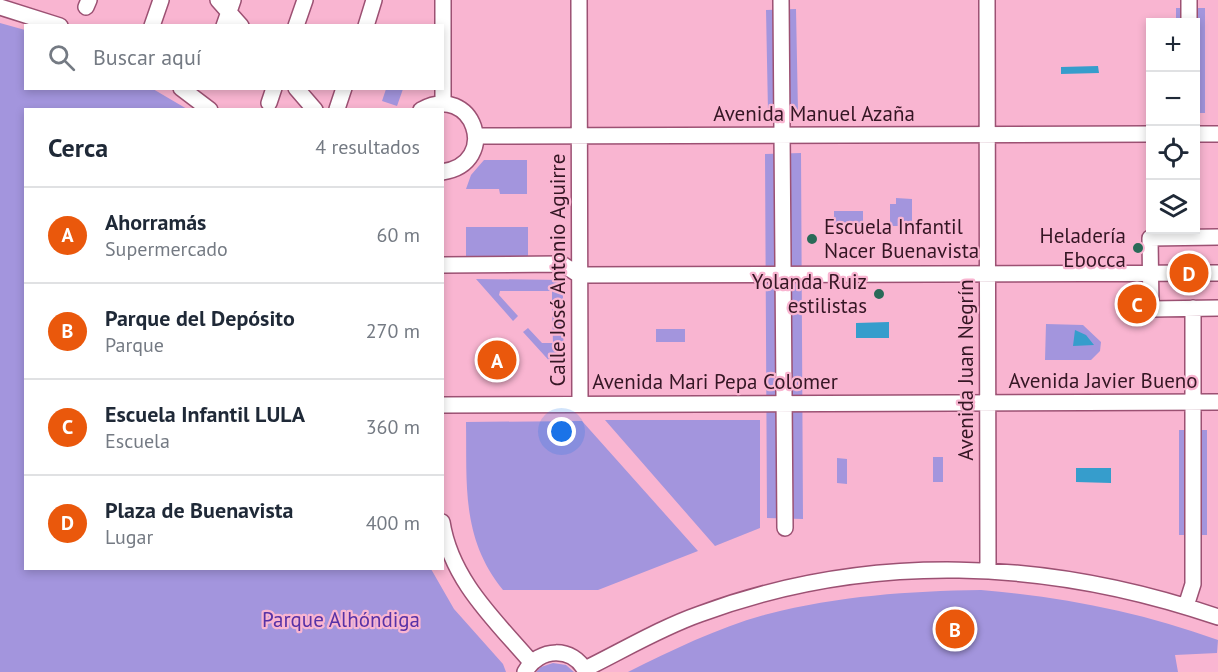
<!DOCTYPE html>
<html lang="es">
<head>
<meta charset="utf-8">
<style>
	body { margin:0; font-family:"PT Sans",sans-serif; background:#f2f2f3; color:#1f2937 }
	.controls { position:absolute; right:18px; top:18px; display:grid; overflow:hidden; border-radius:0px; box-shadow:0 3px 9px #0003 }
	.controls button { width:54px; height:54px; display:grid; place-items:center; padding:0; border:0; border-bottom:2px solid #e0e1e3; background:#fff; color:#1f2937; font:30px sans-serif }
	.you { position:absolute; left:562px; top:432px; width:21px; height:21px; margin:-15px; border:4px solid #fff; border-radius:50%; background:#1a73e8; box-shadow:0 0 0 9px #1a73e833 }
	.badge { display:grid; place-items:center; width:39px; height:39px; border-radius:50%; background:#ea580c; color:#fff; font-size:20px; font-weight:700 }
	.pin { position:absolute; translate:-50% -50%; border:3px solid #fff; box-shadow:0 2px 6px #0006 }
	.list { margin:0; padding:0; list-style:none }
	h2 { display:flex; justify-content:space-between; align-items:center; height:78px; margin:0; padding:0 24px; font-size:26px }
	h2 small { font-size:20px; font-weight:400; color:#747a83 }
	.list li { display:grid; grid-template-columns:39px 1fr auto; gap:18px; align-items:center; box-sizing:border-box; height:96px; padding:0 24px; border-top:2px solid #e0e1e3 }
	.list b { display:block; font-size:22px; white-space:nowrap }
	.list p { margin:0; font-size:20px; white-space:nowrap; color:#747a83 }
	.list em { font-size:20px; font-style:normal; color:#747a83 }
	.icon { flex:none; width:33px; height:33px; fill:none; stroke:currentColor; stroke-width:2; stroke-linecap:round; stroke-linejoin:round }
	.map { position:relative; flex:none; width:1218px; height:672px; overflow:hidden }
	.search { position:absolute; background:#fff; box-shadow:0 3px 9px #0003; left:24px; top:24px; width:420px; height:66px; display:flex; align-items:center; gap:15px; box-sizing:border-box; padding:0 21px; border-radius:0px; color:#747a83; font-size:22px }
	.panel { position:absolute; background:#fff; box-shadow:0 3px 9px #0003; left:24px; top:108px; width:420px; height:462px; border-radius:0px }
	.map>svg:first-child { display:block }
	.green { fill:#a395dd }
	.water { fill:#369dcc }
	.lines { fill:none; stroke-linecap:round; stroke-linejoin:round }
	.minor-casing { stroke:#9c5173; stroke-width:18 }
	.minor { stroke:#fff; stroke-width:15 }
	.poi-dot { fill:#296a58; stroke:#f9b5d1; stroke-width:2 }
	.labels { text-anchor:middle; stroke-width:4.5; stroke-linejoin:round; paint-order:stroke }
	.street-label { font-size:21px; fill:#351624; stroke:#f9b5d1 }
	.poi-label { font-size:21px; fill:#351624; stroke:#f9b5d1; text-anchor:end }
	.park-label { font-size:21px; fill:#5832a6; stroke:#f9b5d1 }
</style>
</head>
<body>
<div class="map">
<svg width="1218" height="672" viewBox="0 0 1218 672">
	<rect width="100%" height="100%" fill="#f9b5d1"/>
	<path class="green" d="M1176,8h29v105h-9v-91h-20z
		M796,9l2,103h-30l-2,-102z
		M0,23l25,7 1,58 127,1 34,20 -161,1v458l405,1 23,40 49,55 3,8h-506z
		M386,89h17l-6,17 -15,-5z
		M801,153l2,366 -36,-1 -2,-364z
		M484,160h43v34h-27l-1,-5h-33l5,-14z
		M896,198l16,1v27h-22v-22h6z
		M834,211h29v15l-29,-1z
		M466,227h62v30l-62,1z
		M476,279l87,1v22h-11v-11h-52l-1,4 19,21 -5,5z
		M552,309l11,1 1,67 -41,-45 5,-4 14,15h11z
		M1046,324l37,1 18,17 -1,9 -9,9h-46z
		M656,329h29v13h-29z
		M605,420h155v108l-45,18z
		M582,421l116,130 -100,39h-95c-42,-52 -36,-105 -37,-168z
		M1179,430h28v105h-28z
		M933,457h10v25h-10z
		M837,458l10,1v25l-10,-1z
		M981,590c83,7 159,22 237,50l-1,13 -42,2 3,17h-550c45,-22 91,-45 140,-58 70,-18 141,-23 213,-24z
		M553,663l13,2 8,7h-38l5,-5z"/>
	<path class="water" d="M1098,66l1,7 -38,1v-7z
		M889,322v16h-33v-15z
		M1075,330l11,5 8,10 -21,1z
		M1076,468h35v15l-35,-1z"/>
	<g class="lines">
		<g class="minor-casing">
			<path id="minor" d="M218,0l23,26
				M443,0v103
				M579,0l1,404
				M781,0l4,528
				M987,0l1,569
				M1189,0v22
				M0,7l60,19
				M86,7l3,-7
				M152,26l9,-26
				M224,26l9,-26
				M296,26l9,-26
				M366,26l8,-26
				M181,88l29,22
				M296,88l19,22
				M269,103l5,-15
				M337,109l7,-21
				M421,110c52,-29 81,53 21,62
				M1196,134h22
				M477,136l673,-2
				M1218,237l-68,1 1,71 67,-1
				M442,265l120,-1 17,11 639,-2
				M442,405l776,-3
				M442,522c9,58 53,98 89,140
				M1186,606l7,-22v-276
				M585,669c37,-18 75,-41 115,-55 170,-63 348,-55 518,3
				M525,672c14,-25 48,-26 61,0"/>
		</g>
		<use href="#minor" class="minor"/>
	</g>
	<g class="poi-dot">
		<circle cx="812" cy="239" r="6"/>
		<circle cx="1138" cy="248" r="6"/>
		<circle cx="879" cy="294" r="6"/>
	</g>
	<g class="labels">
		<g class="street-label">
			<text x="814" y="121">Avenida Manuel Azaña</text>
			<text transform="translate(558 270) rotate(-90)" y="7">Calle José Antonio Aguirre</text>
			<text transform="translate(966 370) rotate(-90)" y="7">Avenida Juan Negrín</text>
			<text x="1103" y="388">Avenida Javier Bueno</text>
			<text x="715" y="389">Avenida Mari Pepa Colomer</text>
		</g>
		<g class="poi-label">
			<text x="824" y="234" text-anchor="start">Escuela Infantil<tspan x="824" dy="24">Nacer Buenavista</tspan></text>
			<text x="1126" y="243">Heladería<tspan x="1126" dy="24">Ebocca</tspan></text>
			<text x="867" y="289">Yolanda Ruiz<tspan x="867" dy="24">estilistas</tspan></text>
		</g>
		<g class="park-label">
			<text x="341" y="627">Parque Alhóndiga</text>
		</g>
	</g>
</svg>
<div class="controls">
<button>+</button>
<button>−</button>
<button><svg class="icon" aria-label="locate" viewBox="0 0 24 24"><circle cx="12" cy="12" r="6"/><path d="M12 2v4M12 18v4M2 12h4M18 12h4"/></svg></button>
<button><svg class="icon" aria-label="layers" viewBox="0 0 24 24"><path d="M12 4l9 5-9 5-9-5zM3 14l9 5 9-5"/></svg></button>
</div>
<div class="you"></div>
<div class="pin badge" style="left:497px;top:360px">A</div>
<div class="pin badge" style="left:955px;top:629px">B</div>
<div class="pin badge" style="left:1137px;top:304px">C</div>
<div class="pin badge" style="left:1189px;top:273px">D</div>
<div class="search"><svg class="icon" aria-label="search" viewBox="0 0 24 24"><circle cx="10" cy="10" r="6"/><path d="M15 15l6 6"/></svg>Buscar aquí</div>
<section class="panel">
<h2>Cerca<small>4 resultados</small></h2>
<ul class="list">
<li><span class="badge">A</span><div><b>Ahorramás</b><p>Supermercado</p></div><em>60 m</em></li>
<li><span class="badge">B</span><div><b>Parque del Depósito</b><p>Parque</p></div><em>270 m</em></li>
<li><span class="badge">C</span><div><b>Escuela Infantil LULA</b><p>Escuela</p></div><em>360 m</em></li>
<li><span class="badge">D</span><div><b>Plaza de Buenavista</b><p>Lugar</p></div><em>400 m</em></li>
</ul>
</section>
</div>
</body>
</html>
